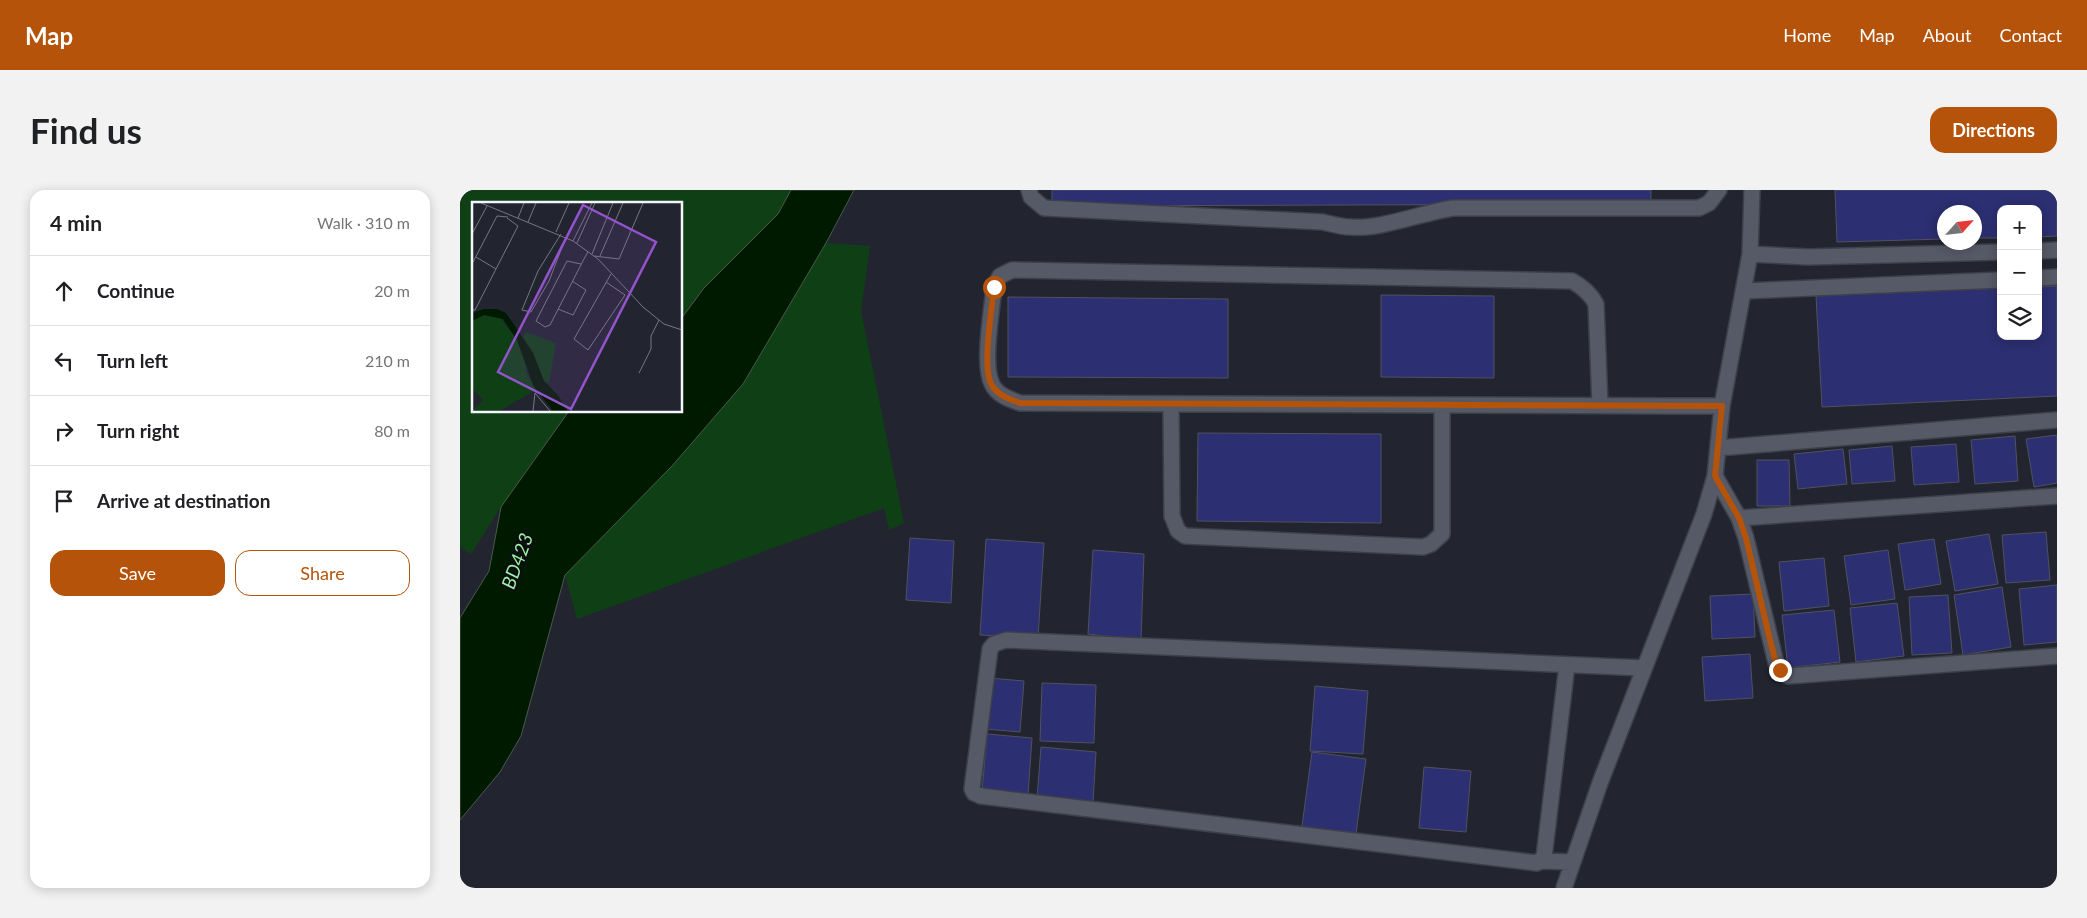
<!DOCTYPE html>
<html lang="en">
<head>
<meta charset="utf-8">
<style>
	body { margin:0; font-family:Lato,sans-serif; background:#f2f2f2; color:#202124 }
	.controls { position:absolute; right:15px; top:15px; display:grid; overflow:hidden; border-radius:10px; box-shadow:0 2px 12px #0003 }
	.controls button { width:45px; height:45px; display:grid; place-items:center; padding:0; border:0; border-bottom:1px solid #e0e0e0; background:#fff; color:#202124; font:25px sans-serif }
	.compass { position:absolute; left:1477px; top:15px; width:45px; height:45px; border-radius:50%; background:#fff; box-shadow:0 2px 12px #0003; rotate:63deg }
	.stop { position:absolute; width:15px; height:15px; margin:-11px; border:4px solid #b45309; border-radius:50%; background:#fff }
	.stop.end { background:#b45309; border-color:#fff; box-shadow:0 1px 5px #0008 }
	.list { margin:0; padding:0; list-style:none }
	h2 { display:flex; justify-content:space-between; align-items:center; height:65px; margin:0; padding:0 20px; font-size:21px }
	h2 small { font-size:16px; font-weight:400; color:#757577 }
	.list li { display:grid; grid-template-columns:32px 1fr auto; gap:15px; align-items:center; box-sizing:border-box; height:70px; padding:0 20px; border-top:1px solid #e0e0e0 }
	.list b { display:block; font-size:19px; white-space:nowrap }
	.list em { font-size:16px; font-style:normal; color:#757577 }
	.actions { display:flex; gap:10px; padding:15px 20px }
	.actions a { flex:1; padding:11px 0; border:1px solid #b45309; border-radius:15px; text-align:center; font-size:18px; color:#b45309 }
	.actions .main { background:#b45309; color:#fff }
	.icon { flex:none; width:28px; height:28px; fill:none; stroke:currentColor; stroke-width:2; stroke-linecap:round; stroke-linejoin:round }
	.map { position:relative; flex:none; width:1597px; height:698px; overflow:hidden; border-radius:15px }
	header { display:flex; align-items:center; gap:30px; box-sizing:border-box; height:70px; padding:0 25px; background:#b45309; color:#fff }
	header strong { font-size:24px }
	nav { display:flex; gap:28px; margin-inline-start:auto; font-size:18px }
	.intro { display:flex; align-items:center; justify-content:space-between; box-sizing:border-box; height:120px; padding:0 30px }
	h1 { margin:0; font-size:35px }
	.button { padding:12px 22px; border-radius:15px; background:#b45309; color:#fff; font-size:18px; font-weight:700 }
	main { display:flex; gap:30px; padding:0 30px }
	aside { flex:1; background:#fff; border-radius:15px; box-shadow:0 2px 12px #0003 }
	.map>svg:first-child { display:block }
	.green { fill:#0f4015 }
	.water { fill:#001a00; stroke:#495b4c }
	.building { fill:#2c2f71; stroke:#4f525f }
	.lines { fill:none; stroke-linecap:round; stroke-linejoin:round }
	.minor-casing { stroke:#3e4049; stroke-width:18 }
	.minor { stroke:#565966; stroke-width:15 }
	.route { stroke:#b45309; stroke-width:6 }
	.labels { text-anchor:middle; stroke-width:4.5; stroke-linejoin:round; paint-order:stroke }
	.water-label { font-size:19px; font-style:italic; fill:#9bf39f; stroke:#0d0e13 }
	.inset-road { fill:none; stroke:#767781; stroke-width:1 }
	.view { fill:#9354cb; fill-opacity:0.15; stroke:#9354cb; stroke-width:2.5 }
	.inset-edge { fill:none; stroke:#f3f4fc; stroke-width:2.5 }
</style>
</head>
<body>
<header>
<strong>Map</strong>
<nav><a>Home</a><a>Map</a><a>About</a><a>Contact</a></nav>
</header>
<div class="intro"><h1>Find us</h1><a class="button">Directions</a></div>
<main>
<aside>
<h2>4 min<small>Walk · 310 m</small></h2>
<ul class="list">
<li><svg class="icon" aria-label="ahead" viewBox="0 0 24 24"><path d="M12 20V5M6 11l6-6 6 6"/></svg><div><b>Continue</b></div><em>20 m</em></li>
<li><svg class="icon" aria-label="left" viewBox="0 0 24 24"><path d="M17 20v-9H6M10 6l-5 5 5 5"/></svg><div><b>Turn left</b></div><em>210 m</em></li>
<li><svg class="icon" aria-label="right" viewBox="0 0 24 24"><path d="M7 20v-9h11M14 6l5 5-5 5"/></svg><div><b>Turn right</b></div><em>80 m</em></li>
<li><svg class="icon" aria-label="arrive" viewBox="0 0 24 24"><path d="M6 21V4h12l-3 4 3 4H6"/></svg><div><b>Arrive at destination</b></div></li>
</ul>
<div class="actions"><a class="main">Save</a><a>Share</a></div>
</aside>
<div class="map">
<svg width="1597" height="698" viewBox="0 0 1597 698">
	<rect width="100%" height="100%" fill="#22242f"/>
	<path class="green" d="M0,0h331l-13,24 -74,74 -23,31v-115h-207v207h95l-68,96 -30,47 -11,-7z
		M366,53l44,3 -9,65 43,212 -15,7 -5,-22 -307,111 -12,-44 107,-109 71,-82z"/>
	<path class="water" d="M331,0h63l-28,53 -83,141 -71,82 -107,109 -44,161 -21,36 -40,48v-202l29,-47 12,-64 68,-96h112v-92l23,-31 74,-74z"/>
	<path class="building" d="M592,0h599v14l-599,2z
		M1375,0h222v46l-19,1v-28h-37v29h-27v-26h-30v27l-107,3z
		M1597,96v110l-235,11 -6,-111 185,-8v48h37v-49z
		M921,105l113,1v82l-113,-1z
		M548,107l220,2v79l-220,-1z
		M738,243l183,1v89l-184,-2z
		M1597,245v48l-23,4 -8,-48z
		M1555,246l3,45 -43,3 -4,-44z
		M1496,254l3,38 -45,3 -3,-38z
		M1432,256l3,35 -43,3 -3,-34z
		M1383,259l4,35 -49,5 -4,-35z
		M1297,270h32l1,46h-33z
		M1586,342l4,48 -44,3 -4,-48z
		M1529,344l9,50 -43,7 -9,-50z
		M450,348l44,3 -3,62 -45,-3z
		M526,349l58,4 -6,95 -58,-3z
		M1474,349l7,45 -36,6 -7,-46z
		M633,360l51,4 -3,86 -53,-6z
		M1428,360l7,49 -44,6 -7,-49z
		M1364,368l5,48 -45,5 -5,-49z
		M1597,395v57l-33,3 -5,-56z
		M1542,397l9,60 -48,8 -9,-60z
		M1293,404l2,43 -43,2 -2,-43z
		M1488,405l4,58 -40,2 -3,-58z
		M1437,413l7,53 -48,6 -6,-54z
		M1374,420l6,52 -52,6 -6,-53z
		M1290,464l3,44 -48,3 -3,-44z
		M529,488l35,3 -4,51 -35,-3z
		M582,493l54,2 -2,58 -54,-2z
		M855,496l53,5 -5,63 -53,-3z
		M527,544l45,4 -4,57 -46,-3z
		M581,557l55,5 -3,51 -56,-5z
		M852,562l54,7 -11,82 -54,-8z
		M964,577l47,4 -5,61 -47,-4z"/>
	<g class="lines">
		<g class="minor-casing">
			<path id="minor" d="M569,0l2,7 13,11 279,14c9,2 18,5 27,5 29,3 71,-14 103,-19h246l10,-5 10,-13
				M1578,61l19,-1
				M1290,64l58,3 193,-5
				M1578,88l19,-1
				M1283,101l258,-11
				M711,214l1,112 6,15 7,5 238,11 8,-3 11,-10v-129
				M1140,215l-4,-101c-6,-11 -13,-17 -24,-23l-560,-11 -12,6 -6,11c-2,23 -12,78 -2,97 5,11 17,15 28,19l652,3h50
				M1258,258l339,-28
				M1255,286l24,42 7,20 30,125 4,7 8,6 269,-20
				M1279,328l318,-22
				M1107,475l-23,192 -7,6 -556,-67 -7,-3 -2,-4 18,-140 4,-5 12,-4 638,28
				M1081,671l32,1
				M1104,698l36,-105 104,-269 11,-38 7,-70 28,-152 2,-64"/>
		</g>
		<use href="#minor" class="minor"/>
	</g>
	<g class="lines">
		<path class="route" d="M534,97c-2,23 -12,78 -3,97 6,11 18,15 29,19l702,3 -7,70 24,42 7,20 24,102 6,23 4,7"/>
	</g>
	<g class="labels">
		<g class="water-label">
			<text transform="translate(57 371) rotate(-70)" y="7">BD423</text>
		</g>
	</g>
	<g transform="translate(12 12)">
		<rect width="210" height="210" fill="#22242f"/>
		<path d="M12,113l15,1 18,24 10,23 -1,9 10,18 -37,21h-27l11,-11 -11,-12v-67zM54,130l30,11 -7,40 -5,-2 -11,-28 -10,-16z" fill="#0f4015"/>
		<path d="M12,107h13l9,4 27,40 11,28 14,14 9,16h-14l-20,-26 -16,-45 -14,-21 -19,-4 -12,6v-8z" fill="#001a00"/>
		<path class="inset-road" d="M9,1l92,38 25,18 45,48 21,17 18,6M46,16l6,-15M56,20l8,-19M84,30l13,-29M0,32l15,-28M89,32l-23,37 -16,39 9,2 18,-31 17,-44M101,39l19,-38M105,41l18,-40M120,52l21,-51M122,54l25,3 24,-56M128,54l23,-53M4,55l20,12M0,62l25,-48 11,1M109,62l-14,-3 -31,60 9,6 5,-2 35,-68 3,-5M134,80l19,13 -37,55 -14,-11 37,-65M86,107l15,6 13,-25 -14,-9M0,108h3l43,-84 -11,-8M167,171l12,-24v-13l8,-16M61,209l2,-18 15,18"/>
		<path class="view" d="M111,3l73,37 -85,167 -73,-37z"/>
		<rect width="210" height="210" class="inset-edge"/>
	</g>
</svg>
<div class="controls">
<button>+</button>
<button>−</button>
<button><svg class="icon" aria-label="layers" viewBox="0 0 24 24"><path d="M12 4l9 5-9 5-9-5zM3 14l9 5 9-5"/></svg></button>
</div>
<svg class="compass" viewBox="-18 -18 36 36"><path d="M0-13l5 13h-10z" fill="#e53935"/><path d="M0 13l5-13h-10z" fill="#757577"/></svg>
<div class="stop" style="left:534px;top:97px"></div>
<div class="stop end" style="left:1320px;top:480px"></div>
</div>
</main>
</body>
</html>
